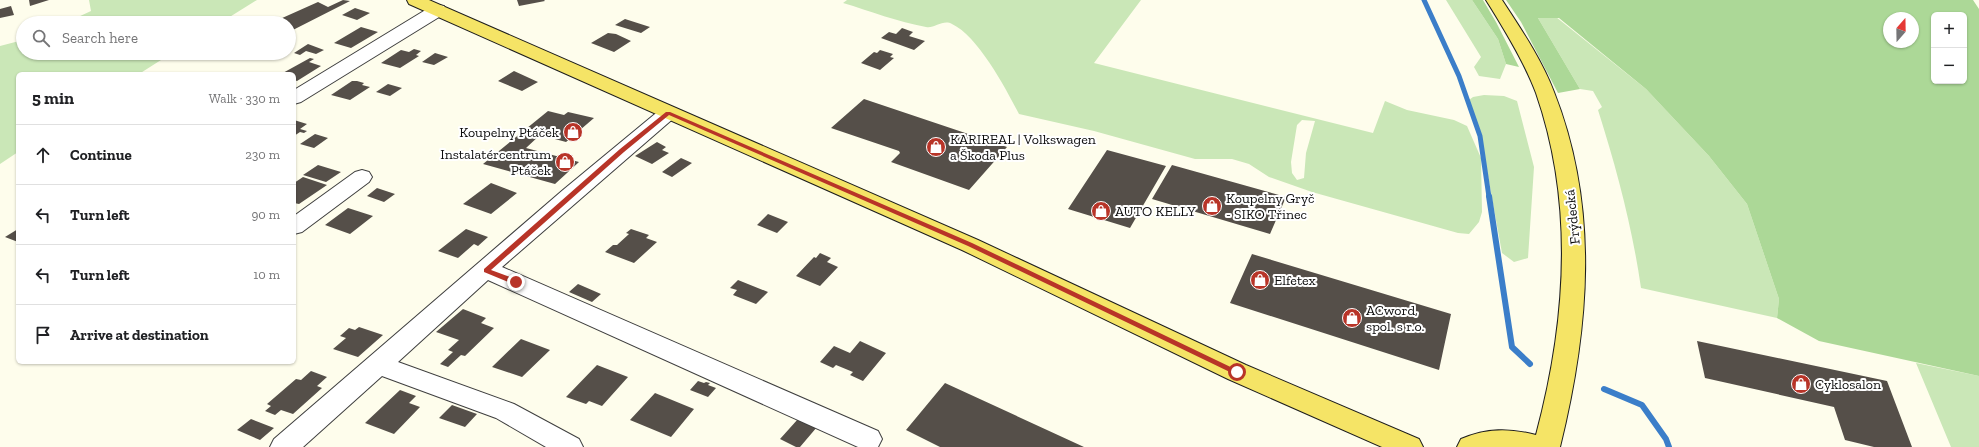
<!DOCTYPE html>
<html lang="en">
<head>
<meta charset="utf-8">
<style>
	body { margin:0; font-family:"Zilla Slab",serif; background:#f6f6f6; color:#202124 }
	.controls { position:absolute; right:12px; top:12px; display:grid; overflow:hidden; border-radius:6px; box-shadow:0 1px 3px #0004 }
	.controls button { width:36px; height:36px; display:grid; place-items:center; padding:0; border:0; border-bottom:1px solid #e0e0e0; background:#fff; color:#202124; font:20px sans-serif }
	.compass { position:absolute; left:1883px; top:12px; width:36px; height:36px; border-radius:50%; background:#fff; box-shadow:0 1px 3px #0004; rotate:20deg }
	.stop { position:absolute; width:12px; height:12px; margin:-9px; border:3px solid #b83428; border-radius:50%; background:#fff }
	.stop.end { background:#b83428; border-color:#fff; box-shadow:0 1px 4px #0008 }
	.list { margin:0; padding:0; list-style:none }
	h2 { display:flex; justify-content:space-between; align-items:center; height:52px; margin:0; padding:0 16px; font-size:17px }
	h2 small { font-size:13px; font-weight:400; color:#757577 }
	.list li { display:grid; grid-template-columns:26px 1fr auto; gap:12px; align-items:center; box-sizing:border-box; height:60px; padding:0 16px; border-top:1px solid #e0e0e0 }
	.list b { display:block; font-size:15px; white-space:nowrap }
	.list em { font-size:13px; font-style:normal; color:#757577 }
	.icon { flex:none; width:22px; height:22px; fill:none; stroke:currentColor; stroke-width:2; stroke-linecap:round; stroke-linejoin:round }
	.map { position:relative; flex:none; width:1979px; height:447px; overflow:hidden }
	.search { position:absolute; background:#fff; box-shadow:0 1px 3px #0004; left:16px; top:16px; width:280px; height:44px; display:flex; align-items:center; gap:10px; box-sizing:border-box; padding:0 14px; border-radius:22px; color:#757577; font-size:15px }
	.panel { position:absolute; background:#fff; box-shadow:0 1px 3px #0004; left:16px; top:72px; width:280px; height:292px; border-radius:6px }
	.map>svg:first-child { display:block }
	.green { fill:#cae7b7; fill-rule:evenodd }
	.forest { fill:#acd897; fill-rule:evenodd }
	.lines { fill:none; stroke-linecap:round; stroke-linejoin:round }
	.stream-far1 { stroke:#3b7ec9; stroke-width:5 }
	.stream { stroke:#3b7ec9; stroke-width:6 }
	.building { fill:#554f49 }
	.minor-casing { stroke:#3f3f3f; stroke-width:2 }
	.major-casing { stroke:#1d1d1d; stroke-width:2 }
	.minor { fill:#fff; fill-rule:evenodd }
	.major { fill:#f5e466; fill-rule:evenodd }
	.route { fill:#b83428 }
	.labels { text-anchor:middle; stroke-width:4; stroke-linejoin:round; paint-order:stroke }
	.poi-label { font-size:14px; fill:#0c0c0c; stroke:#fff; text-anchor:start }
	.street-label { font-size:14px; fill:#0c0c0c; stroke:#fff }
</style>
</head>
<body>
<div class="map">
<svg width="1979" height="447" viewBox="0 0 1979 447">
	<rect width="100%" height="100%" fill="#fefdec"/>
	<path class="green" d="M89,0h168l-37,23h-155l26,-12z
		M847,0h294l-47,63 279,70 12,-32 22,9 47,10 13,6 14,32 1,54 -3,10 -10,12 -11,-1 -146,-41 -43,-15 -20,-13 -17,-5h-37l-101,-28 -75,-17c-13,-25 -41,-78 -67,-90 -9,-5 -18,5 -26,3 -28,-5 -56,-16 -83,-24zM1302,120l13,1 -9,32 -2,25 -7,2 -5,-7 -1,-11 6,-37z
		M1446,0h26l26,39 8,25 -6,15 -21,-3 -5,-9 7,-10z
		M1556,17l90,72 63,67 38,48 32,95 -2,19 -136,-30c-9,-62 -24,-118 -43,-178l4,-3 -9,-16 -13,-2 -42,-71z
		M23,40v13h149l-33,21h-121v78l-18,12v-118z
		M1484,95l20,1 13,5 17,66 -6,91 -14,4 -12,-9 -20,-110 -13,-43 4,-3z
		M1916,363l63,13v71h-28z"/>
	<path class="forest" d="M1472,0h11l13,22 23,45 -13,-3 -8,-25z
		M1506,0h467l6,9v367l-160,-35 -42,-23 2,-19 -32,-95 -38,-48 -63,-67 -87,-71h-21l42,71 -22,4 -37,-71zM1934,15h30v66h-30zM1889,18h24v24h-24z"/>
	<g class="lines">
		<path class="stream-far1" d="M1424,0l35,76 21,60 9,61"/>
		<path class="stream" d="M1489,196l23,151 18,17
			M1604,389l38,16 24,34 3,8"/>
	</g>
	<path class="building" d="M29,0h20l-19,6z
		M343,0l7,1 -61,31v-9h-18l47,-21 10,5z
		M517,0h27l1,1 -26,5z
		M11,6l3,9 -14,3v-9z
		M355,8l15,5 -13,7 -15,-5z
		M625,19l25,8 -9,6 -26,-8z
		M361,27l17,5 -27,16 -17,-5z
		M902,28l11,4 -4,4 16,5 -11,9 -33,-12 8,-6 7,2z
		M608,33l8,1 15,7 -17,11 -23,-9z
		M308,44l16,6 -8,4 -10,-3 -6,4 -6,-2z
		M414,49l7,2 -5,4 3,1 -19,12 -19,-5 20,-13 8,2z
		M880,50l13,4 -3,3 4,1 -14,12 -19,-7 13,-11 3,1z
		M217,53h30l-16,7z
		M435,53l13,4 -14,8 -12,-3z
		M310,58l4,1 -5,3 12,4 -24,15 -3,-1v-6h-13z
		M514,71l24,11 -16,9 -24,-10z
		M352,81h5l7,2 -2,2 8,2 -20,13 -19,-5z
		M388,84l14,4 -12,8 -14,-4z
		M864,99l143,48 -38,43 -78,-28 9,-9 -1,-2 -68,-23z
		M548,111l16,4 4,-3 26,6 -28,24 -26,-7 -14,13 53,14 -24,22 -72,-20z
		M294,120l13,4 -7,5 7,2 -3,2 -4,-1 -6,4z
		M315,134l13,4 -14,10 -14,-4z
		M657,142l9,5 -4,3 7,3 -17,11 -17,-8z
		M1107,150l59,16 -36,62 -62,-19z
		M681,158l11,5 -20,14 -10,-5z
		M318,165l23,7 -15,10 -23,-7z
		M1172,165l114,32 -16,37 -118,-35z
		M303,177l24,8 -28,19 -5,-1v-20z
		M491,183l26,10 -26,21 -28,-10z
		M377,188l18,6 -11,8 -17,-6z
		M348,208l25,8 -23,18 -25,-9z
		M768,214l20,8 -11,11 -20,-8z
		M18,229v13l-13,-5z
		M466,229l22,8 -10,9 -4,-2 -16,14 -20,-7z
		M631,229l18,6 -3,3 11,4 -23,21 -29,-11 8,-7h4l12,-11 -3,-1z
		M820,253l11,5 -4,4 11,5 -18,19 -24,-10 18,-19 2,1z
		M1252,254l199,60 -12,56 -209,-67z
		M738,280l30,12 -12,12 -23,-9 4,-5 -7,-2z
		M578,284l23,10 -9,8 -23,-10z
		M463,309l23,9 -5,5 13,5 -29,28 -4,-1 -13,12 -8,-3 13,-12 -5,-2 11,-10 -23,-8z
		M359,327l24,8 -25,22 -25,-8 13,-11 -6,-2 9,-8 6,2z
		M521,339l29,11 -28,27 -30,-10z
		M860,341l26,12 -23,28 -13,-6 3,-3 -17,-7 -3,3 -13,-6 14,-16 16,7z
		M1697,341l190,40 25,66h-38l-29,-7 -11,-33 -129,-29z
		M597,365l31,12 -26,29 -13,-5 -3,3 -20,-7z
		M311,371l16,6 -10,9 5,2 -29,26 -12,-4 -6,5 -10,-4 6,-5 -4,-2 29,-25 5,1z
		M698,381l6,2 2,-1 4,1 -2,2 8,3 -8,9 -18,-7z
		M945,383l139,64h-144l-34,-17z
		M400,390l16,6 -7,7 11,4 -26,27 -29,-11z
		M655,393l39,16 -23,28 -41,-17z
		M452,405l25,9 -12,13 -26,-9z
		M251,419l23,9 -14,12 -23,-10z
		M798,419l19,8 -17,20h-4l-16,-8z"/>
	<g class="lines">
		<g class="minor-casing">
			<path id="minor" d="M438,5l6,1 2,4 -2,4 -143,88 -7,2v-14l138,-84z
				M668,107l7,2 3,4 -3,4 -173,150 376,164 4,8 -4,8h-20l-370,-167 -90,82 116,42 65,35 4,8h-37l-50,-29 -114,-42 -79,71h-33l4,-8 289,-249 98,-81z
				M362,170l7,2 3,5 -3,5 -67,50 -8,2v-18l61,-44z"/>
		</g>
		<g class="major-casing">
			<path id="major" d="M407,0h22l549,240 268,125 173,74 4,8h-41l-154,-68 -266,-129 -553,-246z
				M1486,0h16c19,29 40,60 52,92 46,117 35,237 6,355h-103l4,-8c26,-11 48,-11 75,-4 30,-112 39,-230 0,-342 -11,-30 -33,-66 -50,-93z"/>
		</g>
		<use href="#minor" class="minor"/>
		<use href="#major" class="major"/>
	</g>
	<path class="route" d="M666,112h4l302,131 269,129 -2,2h-5l-266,-128 -299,-131 -45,37 -133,118 27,10v4h-5l-29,-12v-3l136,-120z"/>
	<defs>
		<g id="shop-disc" transform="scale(1)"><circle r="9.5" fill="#b83428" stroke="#fff"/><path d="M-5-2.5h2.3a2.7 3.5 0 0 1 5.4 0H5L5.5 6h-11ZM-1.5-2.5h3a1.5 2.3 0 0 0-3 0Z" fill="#fff"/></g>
	</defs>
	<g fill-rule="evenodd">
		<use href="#shop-disc" x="573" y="132"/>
		<use href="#shop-disc" x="936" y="147"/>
		<use href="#shop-disc" x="565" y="162"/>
		<use href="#shop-disc" x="1212" y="206"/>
		<use href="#shop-disc" x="1101" y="211"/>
		<use href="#shop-disc" x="1260" y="280"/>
		<use href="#shop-disc" x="1352" y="318"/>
		<use href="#shop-disc" x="1801" y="384"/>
	</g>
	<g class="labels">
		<g class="poi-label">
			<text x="559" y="137" text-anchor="end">Koupelny Ptáček</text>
			<text x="950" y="144">KARIREAL | Volkswagen<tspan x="950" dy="16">a Škoda Plus</tspan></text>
			<text x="551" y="159" text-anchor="end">Instalatércentrum<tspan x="551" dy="16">Ptáček</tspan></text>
			<text x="1226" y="203">Koupelny Gryč<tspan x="1226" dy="16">- SIKO Třinec</tspan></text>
			<text x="1115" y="216">AUTO KELLY</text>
			<text x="1274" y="285">Elfetex</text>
			<text x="1366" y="315">ACword,<tspan x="1366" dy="16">spol. s r.o.</tspan></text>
			<text x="1815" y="389">Cyklosalon</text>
		</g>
		<g class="street-label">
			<text transform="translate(1572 217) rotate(-96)" y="5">Frýdecká</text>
		</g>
	</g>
</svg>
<div class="controls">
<button>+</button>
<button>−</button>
</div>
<svg class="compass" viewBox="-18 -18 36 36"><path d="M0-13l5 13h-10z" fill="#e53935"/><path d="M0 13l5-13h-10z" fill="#757577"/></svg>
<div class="stop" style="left:1237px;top:372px"></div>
<div class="stop end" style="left:516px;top:282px"></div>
<div class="search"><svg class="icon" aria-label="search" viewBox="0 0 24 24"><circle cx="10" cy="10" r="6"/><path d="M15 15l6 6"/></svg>Search here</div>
<section class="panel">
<h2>5 min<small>Walk · 330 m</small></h2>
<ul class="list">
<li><svg class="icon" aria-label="ahead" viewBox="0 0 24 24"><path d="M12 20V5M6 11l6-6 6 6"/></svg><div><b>Continue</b></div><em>230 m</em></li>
<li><svg class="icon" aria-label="left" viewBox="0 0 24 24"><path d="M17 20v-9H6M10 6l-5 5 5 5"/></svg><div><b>Turn left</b></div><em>90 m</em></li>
<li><svg class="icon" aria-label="left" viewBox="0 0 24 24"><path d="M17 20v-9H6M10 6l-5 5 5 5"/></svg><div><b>Turn left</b></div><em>10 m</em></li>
<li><svg class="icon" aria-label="arrive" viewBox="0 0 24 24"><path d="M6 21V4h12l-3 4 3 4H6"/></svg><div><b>Arrive at destination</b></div></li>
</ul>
</section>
</div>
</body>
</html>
